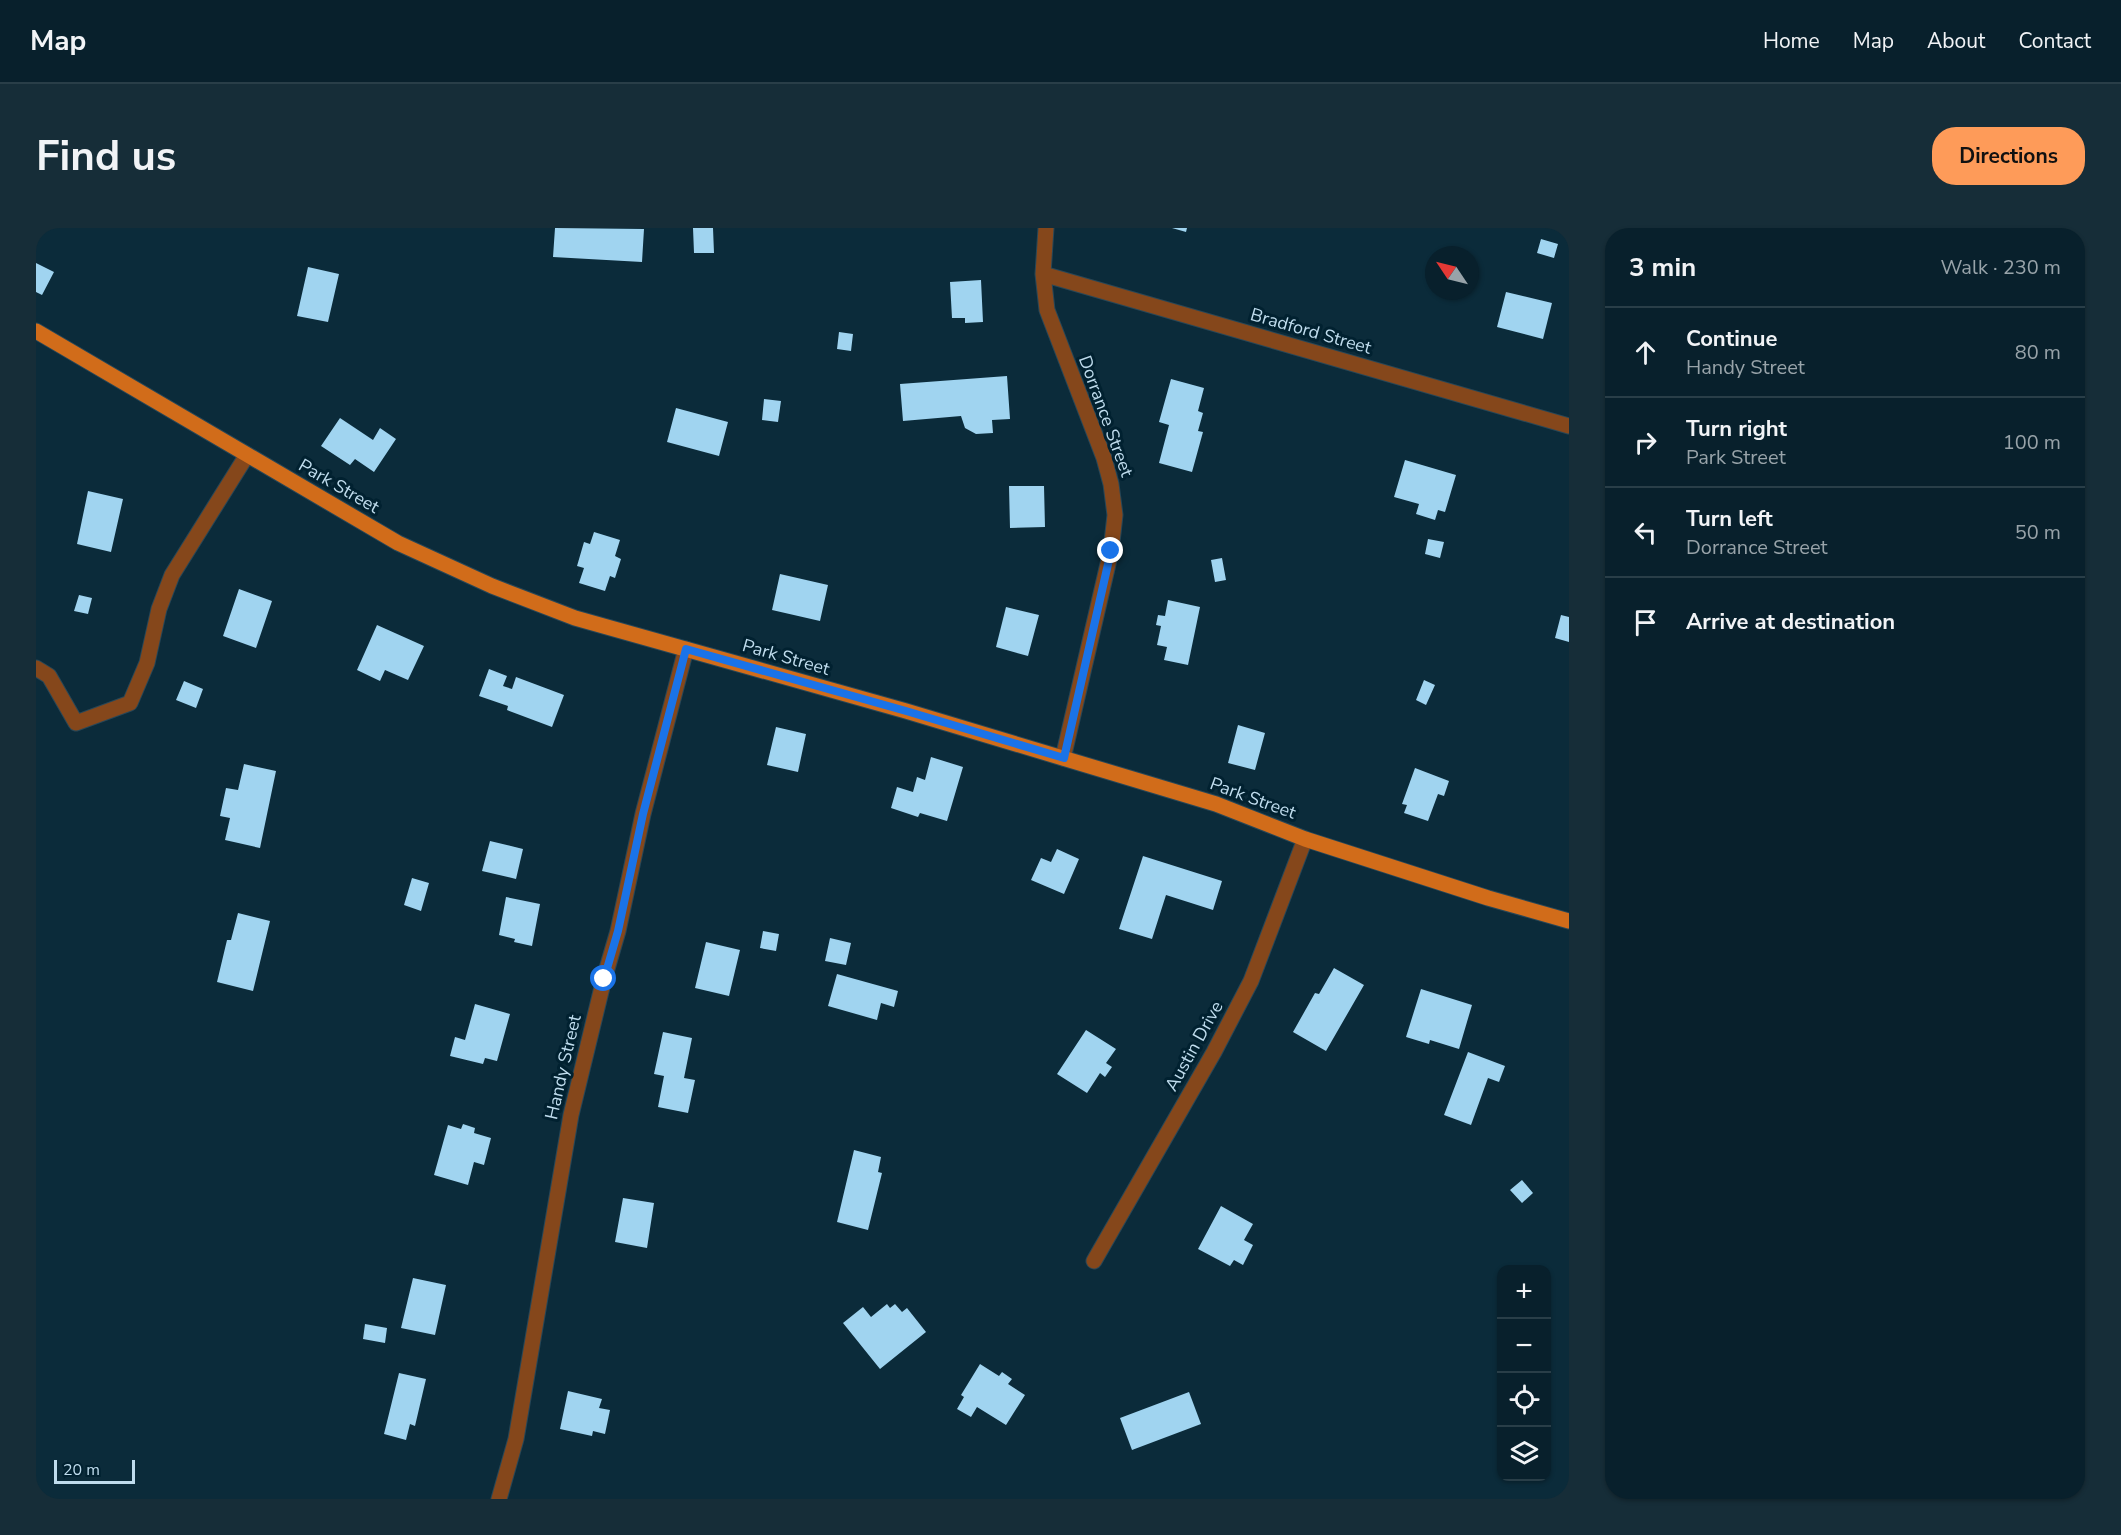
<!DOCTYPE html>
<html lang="en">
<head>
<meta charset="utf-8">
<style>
	body { margin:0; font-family:"Nunito Sans",sans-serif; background:#162d38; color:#f1f3f6 }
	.controls { position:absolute; right:18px; bottom:18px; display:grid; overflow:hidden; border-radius:12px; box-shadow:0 2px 4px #0004 }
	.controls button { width:54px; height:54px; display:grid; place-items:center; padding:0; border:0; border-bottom:2px solid #293e48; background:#08202c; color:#f1f3f6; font:30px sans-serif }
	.compass { position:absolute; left:1389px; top:18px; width:54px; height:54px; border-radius:50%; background:#08202c; box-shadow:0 2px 4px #0004; rotate:305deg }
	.scale { position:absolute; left:18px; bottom:15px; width:81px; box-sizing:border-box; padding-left:6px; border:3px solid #bfdced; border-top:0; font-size:16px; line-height:21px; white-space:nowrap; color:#bfdced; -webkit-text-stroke:4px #012130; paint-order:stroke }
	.stop { position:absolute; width:18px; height:18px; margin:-14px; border:4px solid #1a73e8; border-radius:50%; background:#fff }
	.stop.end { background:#1a73e8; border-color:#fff; box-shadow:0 2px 6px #0008 }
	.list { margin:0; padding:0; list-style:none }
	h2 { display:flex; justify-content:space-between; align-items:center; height:78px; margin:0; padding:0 24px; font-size:26px }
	h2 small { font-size:20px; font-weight:400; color:#98a3a9 }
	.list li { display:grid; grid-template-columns:39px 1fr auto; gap:18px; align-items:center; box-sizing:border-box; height:90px; padding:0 24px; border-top:2px solid #293e48 }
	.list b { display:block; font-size:22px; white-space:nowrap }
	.list p { margin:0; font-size:20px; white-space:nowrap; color:#98a3a9 }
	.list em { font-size:20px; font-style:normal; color:#98a3a9 }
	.icon { flex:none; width:33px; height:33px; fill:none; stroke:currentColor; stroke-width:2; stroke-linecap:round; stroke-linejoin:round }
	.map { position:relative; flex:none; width:1533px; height:1271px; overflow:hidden; border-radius:24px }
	header { display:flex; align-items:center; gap:36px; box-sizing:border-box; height:84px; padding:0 30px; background:#08202c; border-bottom:2px solid #293e48 }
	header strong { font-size:28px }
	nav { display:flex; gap:33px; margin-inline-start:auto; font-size:21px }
	.intro { display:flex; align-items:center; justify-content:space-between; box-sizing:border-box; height:144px; padding:0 36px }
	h1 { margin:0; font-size:42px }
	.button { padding:15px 27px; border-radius:24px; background:#fe9b59; color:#111; font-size:21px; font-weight:700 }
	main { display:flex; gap:36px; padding:0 36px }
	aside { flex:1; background:#08202c; border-radius:24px; box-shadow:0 2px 4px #0004 }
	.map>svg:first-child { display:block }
	.building { fill:#a0d4f0 }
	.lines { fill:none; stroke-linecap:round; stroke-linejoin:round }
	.minor-casing { stroke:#284757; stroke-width:17 }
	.major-casing { stroke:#284757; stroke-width:17 }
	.minor { stroke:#85471b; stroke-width:15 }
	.major { stroke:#d16c1a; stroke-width:15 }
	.route { stroke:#1a73e8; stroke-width:8 }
	.labels { text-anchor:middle; stroke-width:6; stroke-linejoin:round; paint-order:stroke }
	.street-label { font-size:18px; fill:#bfdced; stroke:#012130 }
</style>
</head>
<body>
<header>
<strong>Map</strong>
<nav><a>Home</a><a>Map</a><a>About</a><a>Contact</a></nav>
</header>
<div class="intro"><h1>Find us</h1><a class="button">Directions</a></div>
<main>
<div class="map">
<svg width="1533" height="1271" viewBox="0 0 1533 1271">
	<rect width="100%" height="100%" fill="#0b2b3a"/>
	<path class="building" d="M519,0l89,1 -2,33 -89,-5z
		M657,0h20l1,25h-20z
		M1136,0h15l-1,4z
		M1505,11l17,5 -4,14 -17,-5z
		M0,35l18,9 -12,23 -6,-3z
		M272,39l31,7 -11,48 -31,-6z
		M945,52l2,42 -18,1v-5h-13l-2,-36z
		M1470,64l46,11 -9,36 -46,-12z
		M803,104l14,2 -2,17 -14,-2z
		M971,148l3,43 -18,1 1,13 -17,1 -11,-6 -4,-12 -58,5 -3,-37z
		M1135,151l33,9 -6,23 5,2 -5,18 5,1 -11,40 -33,-9 10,-38 -10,-3z
		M728,171l17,2 -3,21 -16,-2z
		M640,180l52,14 -9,34 -52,-14z
		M304,190l33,22 7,-12 16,11 -22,33 -19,-13 -5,6 -29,-19z
		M1369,232l51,15 -11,37 -7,-2 -3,10 -19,-6 3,-10 -25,-7z
		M973,258h35l1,41 -35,1z
		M52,263l35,8 -12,53 -34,-8z
		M558,304l26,8 -5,16 6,3 -6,19 -5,-2 -5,15 -26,-8 5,-15 -7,-2 7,-24 6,2z
		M1392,311l16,3 -4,16 -15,-4z
		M1186,330l4,22 -11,2 -4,-22z
		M744,346l48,11 -8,36 -48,-11z
		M203,361l33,12 -16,47 -33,-12z
		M43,367l13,3 -4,16 -14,-3z
		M1132,372l32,7 -12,58 -24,-5 3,-13 -10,-2 4,-19 -5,-1 2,-10 7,1z
		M970,379l33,8 -11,41 -32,-9z
		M1525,387l8,2v25l-14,-4z
		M341,397l47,21 -16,34 -23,-10 -5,11 -23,-11z
		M453,441l18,7 -4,10 9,3 4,-12 48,18 -12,32 -45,-17 1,-4 -29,-10z
		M1388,452l11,5 -9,20 -10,-5z
		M148,453l19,8 -7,19 -20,-8z
		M1202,497l27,8 -10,37 -27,-7z
		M740,499l30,7 -8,38 -31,-7z
		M895,529l32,10 -16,54 -27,-8 -2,4 -27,-9 6,-21 16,5 4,-15 8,3z
		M208,536l32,7 -16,77 -35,-8 5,-22 -10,-2 6,-28 12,2z
		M1379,540l34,13 -5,15 -6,-2 -10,27 -24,-8 3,-8 -5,-1z
		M454,613l33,8 -7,30 -34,-8z
		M1021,621l22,10 -15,35 -33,-14 10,-22 10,4z
		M1107,628l79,25 -9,29 -47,-15 -14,44 -33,-10z
		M376,650l17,5 -8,28 -17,-6z
		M470,669l34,7 -8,42 -18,-4 1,-3 -16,-4z
		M202,685l32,8 -17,70 -36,-9 10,-42h4z
		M727,703l16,3 -3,17 -16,-3z
		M794,710l21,5 -5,22 -21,-4z
		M670,714l34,8 -11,46 -34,-8z
		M1298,740l30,17 -38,66 -33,-19 22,-39 4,1z
		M801,746l61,17 -4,16 -13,-4 -4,17 -49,-14z
		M1385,761l51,16 -13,44 -29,-9 -1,4 -23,-7z
		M439,776l35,10 -13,47 -12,-3 -2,6 -33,-8 5,-19 10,3z
		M1050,802l30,19 -10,14 6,4 -7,10 -5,-4 -13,20 -30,-19z
		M627,804l29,6 -8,40 11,2 -7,33 -30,-6 6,-31 -10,-2z
		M1432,824l37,14 -6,16 -11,-4 -17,47 -27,-10z
		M427,896l12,4 -1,5 17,5 -7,27 -10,-3 -6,23 -34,-10 14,-50 13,4z
		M818,922l27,7 -3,15 4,1 -14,57 -31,-8z
		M1486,952l11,13 -11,10 -12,-13z
		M587,970l31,5 -7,45 -32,-6z
		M1185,978l32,18 -9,16 9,5 -10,20 -9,-5 -4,6 -32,-17z
		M377,1050l33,7 -11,50 -34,-7z
		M851,1076l3,4 5,-4 7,8 5,-4 19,24 -46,37 -37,-46 20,-16 8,10z
		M329,1096l22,4 -2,15 -22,-4z
		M944,1136l19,12 3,-4 10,7 -4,5 17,11 -19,30 -29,-18 -6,10 -14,-8 7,-12 -3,-2z
		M363,1145l27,6 -11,47 -5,-2 -4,16 -22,-6z
		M532,1163l34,8 -3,9 11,2 -5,24 -12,-3 -1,5 -32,-7z
		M1153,1164l12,32 -69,26 -12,-32z"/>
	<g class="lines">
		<g class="minor-casing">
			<path id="minor" d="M1010,0l-3,46 4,36 57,148 7,26 4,31 -4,36 -48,207
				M1007,46l526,152
				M0,440l13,8 27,47 54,-20 17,-40 12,-54 13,-34 75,-120
				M1058,1033l120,-209 37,-71 54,-142
				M463,1271l17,-60 55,-324 33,-136 14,-48 25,-117 43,-165"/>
		</g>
		<g class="major-casing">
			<path id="major" d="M0,103l362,212 94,43 83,32 331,93 310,93 89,35 183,59 81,23"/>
		</g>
		<use href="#minor" class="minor"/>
		<use href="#major" class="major"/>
	</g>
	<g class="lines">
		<path class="route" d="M568,751l14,-48 25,-117 43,-165 220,62 158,47 47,-207"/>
	</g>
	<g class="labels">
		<g class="street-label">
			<text transform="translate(1275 103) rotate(16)" y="6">Bradford Street</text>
			<text transform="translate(1070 188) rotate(70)" y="6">Dorrance Street</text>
			<text transform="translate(303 258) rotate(30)" y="6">Park Street</text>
			<text transform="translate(750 429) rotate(16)" y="6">Park Street</text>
			<text transform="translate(1217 570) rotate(20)" y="6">Park Street</text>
			<text transform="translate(1158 818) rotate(-61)" y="6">Austin Drive</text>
			<text transform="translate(527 839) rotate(-77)" y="6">Handy Street</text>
		</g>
	</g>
</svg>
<div class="controls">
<button>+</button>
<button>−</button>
<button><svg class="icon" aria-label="locate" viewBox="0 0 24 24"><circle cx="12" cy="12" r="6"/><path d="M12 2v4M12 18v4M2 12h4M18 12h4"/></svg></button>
<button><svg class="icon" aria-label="layers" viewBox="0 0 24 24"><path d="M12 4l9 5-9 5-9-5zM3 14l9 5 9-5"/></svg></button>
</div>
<svg class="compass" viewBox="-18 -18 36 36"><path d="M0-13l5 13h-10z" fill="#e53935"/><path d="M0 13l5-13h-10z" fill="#98a3a9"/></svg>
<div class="scale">20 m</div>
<div class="stop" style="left:568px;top:751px"></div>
<div class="stop end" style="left:1075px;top:323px"></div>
</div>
<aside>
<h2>3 min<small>Walk · 230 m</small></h2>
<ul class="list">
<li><svg class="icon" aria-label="ahead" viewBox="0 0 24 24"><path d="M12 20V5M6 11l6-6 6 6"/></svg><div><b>Continue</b><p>Handy Street</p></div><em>80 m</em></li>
<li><svg class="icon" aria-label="right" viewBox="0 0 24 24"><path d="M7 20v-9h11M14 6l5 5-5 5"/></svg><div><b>Turn right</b><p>Park Street</p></div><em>100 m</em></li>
<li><svg class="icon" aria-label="left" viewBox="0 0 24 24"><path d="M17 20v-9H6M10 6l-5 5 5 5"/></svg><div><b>Turn left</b><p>Dorrance Street</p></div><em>50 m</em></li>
<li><svg class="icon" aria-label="arrive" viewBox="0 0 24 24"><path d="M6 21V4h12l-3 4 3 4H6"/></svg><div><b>Arrive at destination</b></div></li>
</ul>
</aside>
</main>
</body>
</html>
